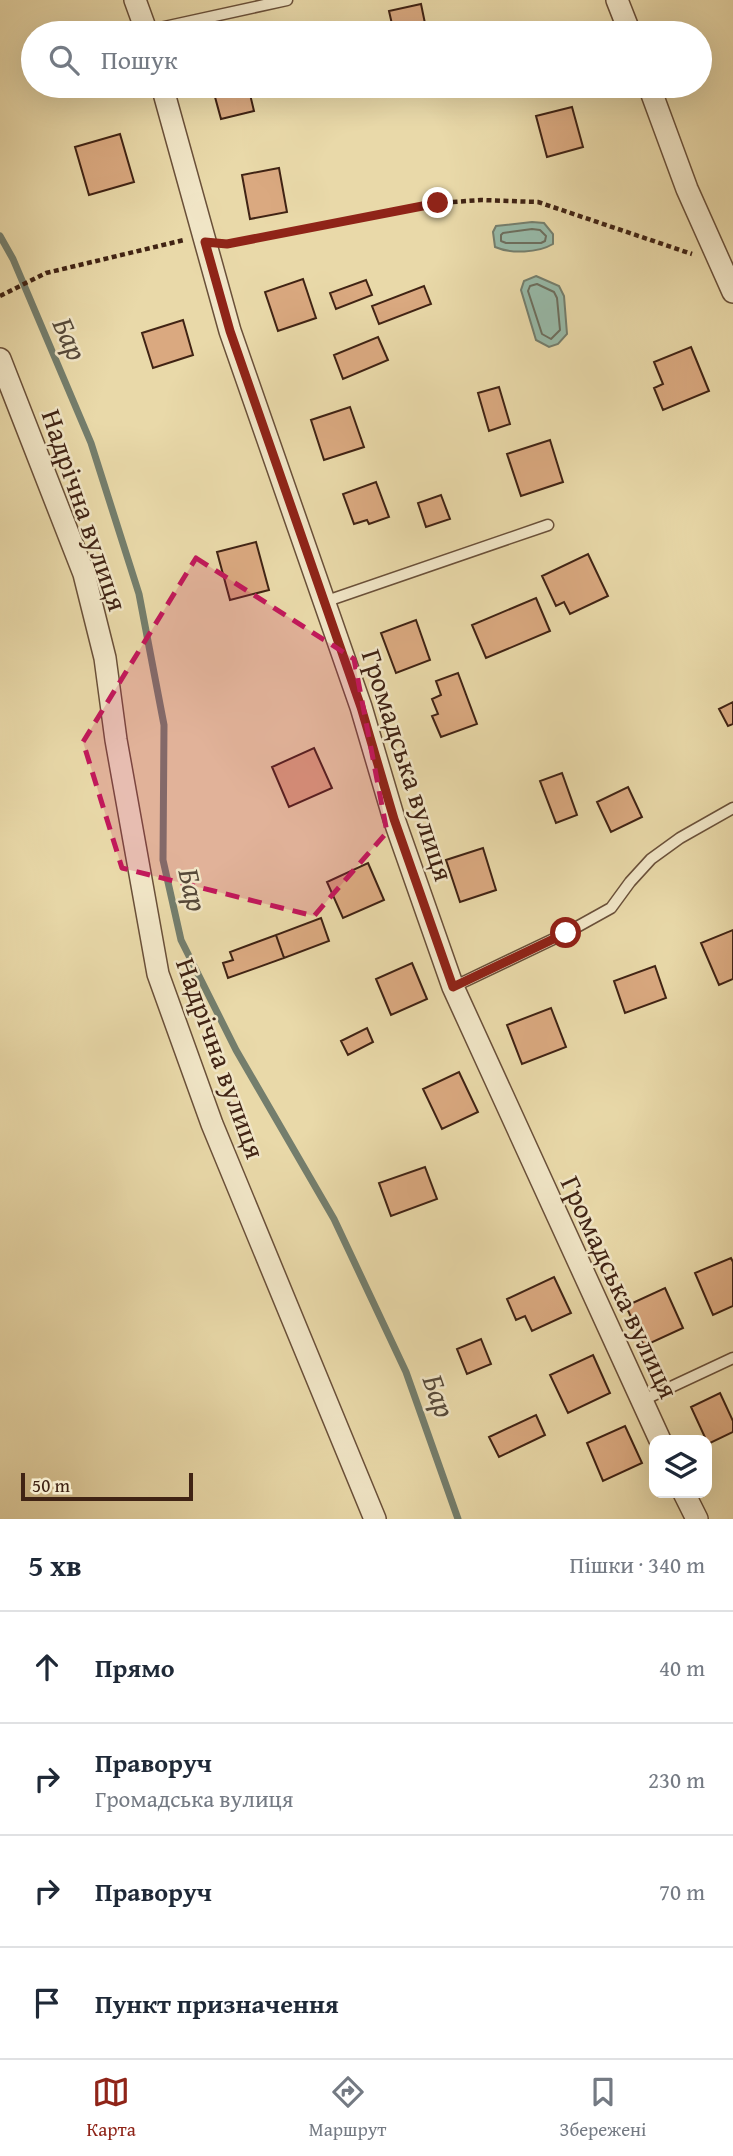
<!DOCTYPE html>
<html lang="uk">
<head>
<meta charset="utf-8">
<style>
	body { margin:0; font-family:"Gentium Book Plus",serif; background:#f2f2f3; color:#1f2937 }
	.controls { position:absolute; right:21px; bottom:21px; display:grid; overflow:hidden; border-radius:14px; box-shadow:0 7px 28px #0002 }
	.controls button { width:63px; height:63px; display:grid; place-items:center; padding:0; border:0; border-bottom:2px solid #e0e1e3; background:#fff; color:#1f2937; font:35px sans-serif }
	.scale { position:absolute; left:21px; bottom:18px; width:172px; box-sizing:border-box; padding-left:7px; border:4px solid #402314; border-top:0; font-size:19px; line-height:24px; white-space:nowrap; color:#402314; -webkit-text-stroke:5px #f1e6c7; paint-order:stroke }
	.stop { position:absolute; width:21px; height:21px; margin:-16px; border:5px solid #8f2418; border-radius:50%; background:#fff }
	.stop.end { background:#8f2418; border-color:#fff; box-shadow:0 2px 7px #0008 }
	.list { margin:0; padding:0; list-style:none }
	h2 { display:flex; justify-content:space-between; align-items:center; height:91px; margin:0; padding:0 28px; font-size:30px }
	h2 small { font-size:23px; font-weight:400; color:#747a83 }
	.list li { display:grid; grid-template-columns:46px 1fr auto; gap:21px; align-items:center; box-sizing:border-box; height:112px; padding:0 28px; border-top:2px solid #e0e1e3 }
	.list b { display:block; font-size:26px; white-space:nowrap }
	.list p { margin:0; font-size:23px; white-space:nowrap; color:#747a83 }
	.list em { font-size:23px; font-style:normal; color:#747a83 }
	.icon { flex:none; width:38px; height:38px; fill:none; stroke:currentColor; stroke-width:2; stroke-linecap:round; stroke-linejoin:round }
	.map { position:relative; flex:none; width:733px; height:1519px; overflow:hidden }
	.search { position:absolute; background:#fff; box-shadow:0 7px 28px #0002; left:21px; right:21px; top:21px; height:77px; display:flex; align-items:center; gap:18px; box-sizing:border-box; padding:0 24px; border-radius:38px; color:#747a83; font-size:26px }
	.sheet { height:539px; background:#fff }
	nav { display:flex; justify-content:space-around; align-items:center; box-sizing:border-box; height:98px; border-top:2px solid #e0e1e3; background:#fff; font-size:19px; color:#747a83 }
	nav a { display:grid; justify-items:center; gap:4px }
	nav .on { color:#8f2418 }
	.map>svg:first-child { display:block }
	.water { fill:#97baa9; stroke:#747e6d; stroke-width:2 }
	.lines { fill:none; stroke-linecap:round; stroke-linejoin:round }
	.shore { stroke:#6c6e5e; stroke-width:2 }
	.stream { stroke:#747e6d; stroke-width:7 }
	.building { fill:#daa980; stroke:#402314; stroke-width:2 }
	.service-casing { stroke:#6a5039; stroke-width:13 }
	.minor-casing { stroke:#6a5039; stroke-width:24 }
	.path { stroke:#402314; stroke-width:4.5; stroke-dasharray:5 3.5; stroke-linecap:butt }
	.service { stroke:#f1e6c7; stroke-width:10 }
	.minor { stroke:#f1e6c7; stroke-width:21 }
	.route { stroke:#8f2418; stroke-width:9 }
	.marked { fill:#c2185b; fill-opacity:0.2; stroke:#c2185b; stroke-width:5; stroke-dasharray:14 9; stroke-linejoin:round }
	.labels { text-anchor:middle; stroke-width:5; stroke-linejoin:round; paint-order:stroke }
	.street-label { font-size:28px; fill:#402314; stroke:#f1e6c7 }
	.water-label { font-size:30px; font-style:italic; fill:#564939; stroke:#f1e6c7 }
</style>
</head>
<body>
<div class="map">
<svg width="733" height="1519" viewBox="0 0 733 1519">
	<rect width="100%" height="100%" fill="#e9d9a9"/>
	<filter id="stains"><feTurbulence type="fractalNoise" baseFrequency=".00286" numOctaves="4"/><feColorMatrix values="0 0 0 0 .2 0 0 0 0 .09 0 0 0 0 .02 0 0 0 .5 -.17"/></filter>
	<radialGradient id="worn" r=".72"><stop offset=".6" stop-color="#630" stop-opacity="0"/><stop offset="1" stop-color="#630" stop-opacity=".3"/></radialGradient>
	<path class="water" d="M532,222l12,1 9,11v10c-15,9 -42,10 -58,3l-2,-15 3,-6z
		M536,276l23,10 5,10 3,38 -9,10 -9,3 -13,-7 -15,-50 3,-9z"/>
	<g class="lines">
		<path class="shore" d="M532,229l8,1 6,6 -1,5 -4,2h-35l-5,-2v-6l2,-2z
			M537,284l17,8 3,6 3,32 -9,9 -9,-5 -14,-43 2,-5z"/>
		<path class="stream" d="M0,236l13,23 78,184 48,151 25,131 -1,135 18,80 55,110 98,169 72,153 52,147"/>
	</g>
	<path class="building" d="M421,4l6,29h-33l-5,-22z
		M49,86h25l-22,7z
		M212,86h36l6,25 -33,8z
		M572,107l11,40 -36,10 -11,-41z
		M120,134l14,48 -45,13 -14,-48z
		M279,168l8,44 -37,7 -8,-44z
		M303,279l13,39 -38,13 -13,-39z
		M366,280l6,15 -36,14 -6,-16z
		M424,286l7,18 -52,20 -7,-18z
		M183,320l10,35 -40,13 -11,-35z
		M378,337l10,23 -45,19 -9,-24z
		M691,347l18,44 -46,19 -9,-22 9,-4 -9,-22z
		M499,387l11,37 -21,7 -11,-38z
		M350,407l14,40 -40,13 -13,-40z
		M550,440l13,42 -42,14 -14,-42z
		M376,482l13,35 -20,7 -2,-4 -13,4 -11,-30z
		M441,495l9,24 -24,8 -8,-24z
		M256,542l13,48 -39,10 -13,-48z
		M588,554l20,42 -38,18 -6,-12 -8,4 -14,-30z
		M536,598l14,33 -64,27 -14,-33z
		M416,620l14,40 -34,13 -15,-40z
		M458,673l19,51 -36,13 -9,-21 6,-2 -6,-15 9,-4 -5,-14z
		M733,702v22l-5,2 -9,-17z
		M314,748l18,40 -43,19 -17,-40z
		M562,773l15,42 -21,8 -16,-42z
		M628,787l14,30 -31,15 -14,-30z
		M483,848l13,42 -36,12 -14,-42z
		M368,863l16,37 -41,18 -16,-36z
		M321,918l8,23 -45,17 -8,-23z
		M733,930v49l-14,6 -18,-42z
		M276,935l8,23 -56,20 -5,-15 10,-3 -3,-8z
		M412,963l15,36 -36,16 -15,-36z
		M655,966l11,32 -41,15 -11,-32z
		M551,1008l15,39 -44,17 -15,-39z
		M367,1028l6,14 -25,13 -7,-14z
		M459,1072l19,40 -36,17 -19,-40z
		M425,1167l12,32 -46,17 -12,-33z
		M731,1258l2,4v44l-20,9 -18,-42z
		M554,1277l17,36 -39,18 -7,-15 -9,4 -9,-21z
		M665,1288l18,40 -39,18 -18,-40z
		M481,1339l10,25 -24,10 -10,-25z
		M593,1355l17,38 -42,20 -18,-38z
		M720,1393l13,28v11l-25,12 -17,-37z
		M536,1415l9,20 -46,22 -10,-20z
		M625,1426l17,37 -39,18 -16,-38z"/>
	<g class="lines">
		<g class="service-casing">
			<path id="service" d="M146,31l141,-31
				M324,602l224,-77
				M453,987l113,-54 45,-25 19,-26 21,-23 29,-21 53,-30
				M641,1401l92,-43"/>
		</g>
		<g class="minor-casing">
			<path id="minor" d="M135,0l12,33
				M617,0l13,33
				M162,86l68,245 131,376 33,112 59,168 207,453
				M649,86l38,103 46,103
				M0,359l84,215 21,84 11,82 42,234 54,150 163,395
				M684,1493l13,26"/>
		</g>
		<path class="path" d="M227,244l211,-41 43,-3 57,2 154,52
			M0,296l46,-23 138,-33"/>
		<use href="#service" class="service"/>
		<use href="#minor" class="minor"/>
	</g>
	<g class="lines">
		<path class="route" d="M438,203l-211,41 -22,-2 25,89 131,376 33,112 59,168 113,-54"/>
	</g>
	<path class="marked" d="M196,558l158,101 33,173 -73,84 -192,-48 -39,-126z"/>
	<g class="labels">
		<g class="street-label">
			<text transform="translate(85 510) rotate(71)" y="10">Надрічна вулиця</text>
			<text transform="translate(408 765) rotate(72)" y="10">Громадська вулиця</text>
			<text transform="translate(221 1058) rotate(70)" y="10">Надрічна вулиця</text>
			<text transform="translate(620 1287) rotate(65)" y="10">Громадська вулиця</text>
		</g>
		<g class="water-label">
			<text transform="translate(70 339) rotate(66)" y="10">Бар</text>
			<text transform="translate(193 890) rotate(77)" y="10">Бар</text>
			<text transform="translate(439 1396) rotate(70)" y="10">Бар</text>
		</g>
	</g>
	<rect width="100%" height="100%" filter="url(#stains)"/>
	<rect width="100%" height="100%" fill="url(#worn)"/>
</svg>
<div class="controls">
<button><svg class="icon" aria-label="layers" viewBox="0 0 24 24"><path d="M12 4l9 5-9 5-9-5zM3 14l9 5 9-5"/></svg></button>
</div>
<div class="scale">50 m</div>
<div class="stop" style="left:566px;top:933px"></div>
<div class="stop end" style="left:438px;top:203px"></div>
<div class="search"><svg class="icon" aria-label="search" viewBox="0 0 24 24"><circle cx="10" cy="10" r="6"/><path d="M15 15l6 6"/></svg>Пошук</div>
</div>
<section class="sheet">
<h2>5 хв<small>Пішки · 340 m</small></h2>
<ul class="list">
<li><svg class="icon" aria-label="ahead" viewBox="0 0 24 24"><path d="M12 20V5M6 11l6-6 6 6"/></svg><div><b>Прямо</b></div><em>40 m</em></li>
<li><svg class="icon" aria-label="right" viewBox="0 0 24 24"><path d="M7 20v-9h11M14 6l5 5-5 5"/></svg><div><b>Праворуч</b><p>Громадська вулиця</p></div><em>230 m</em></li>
<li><svg class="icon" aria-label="right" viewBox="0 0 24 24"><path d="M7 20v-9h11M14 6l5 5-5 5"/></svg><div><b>Праворуч</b></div><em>70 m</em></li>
<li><svg class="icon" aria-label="arrive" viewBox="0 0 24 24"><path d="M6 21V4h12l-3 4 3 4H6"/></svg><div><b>Пункт призначення</b></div></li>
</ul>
</section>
<nav>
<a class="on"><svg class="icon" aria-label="map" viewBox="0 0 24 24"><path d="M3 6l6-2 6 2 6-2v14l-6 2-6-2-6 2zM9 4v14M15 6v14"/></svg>Карта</a>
<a><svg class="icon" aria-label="directions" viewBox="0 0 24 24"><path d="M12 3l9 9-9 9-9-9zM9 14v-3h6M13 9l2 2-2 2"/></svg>Маршрут</a>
<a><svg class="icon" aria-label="saved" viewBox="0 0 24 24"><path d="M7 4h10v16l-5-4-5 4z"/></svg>Збережені</a>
</nav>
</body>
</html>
